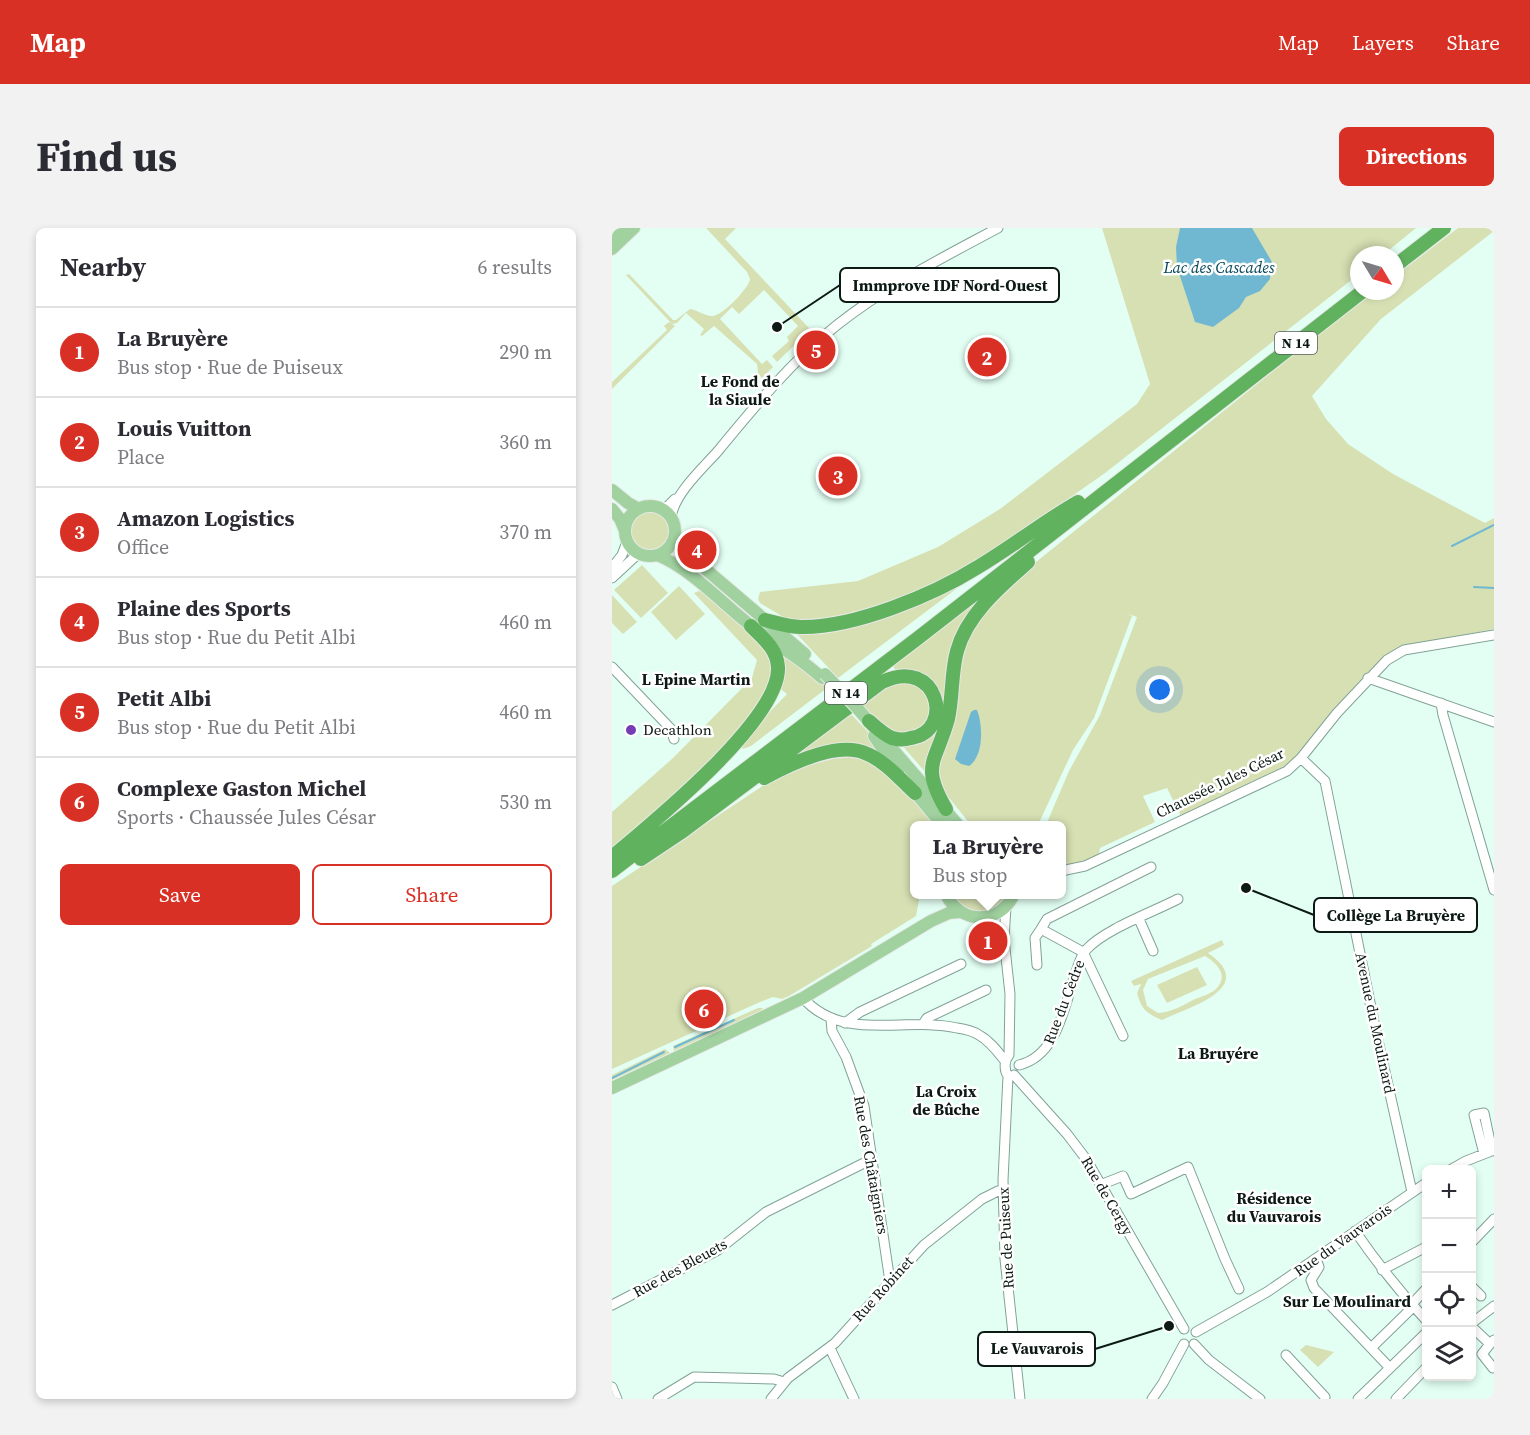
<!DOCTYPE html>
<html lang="en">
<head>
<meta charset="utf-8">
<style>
	body { margin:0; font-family:"Source Serif 4",serif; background:#f2f2f3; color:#2b2b33 }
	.controls { position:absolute; right:18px; bottom:18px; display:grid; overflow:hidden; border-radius:9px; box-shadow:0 3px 9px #0003 }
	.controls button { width:54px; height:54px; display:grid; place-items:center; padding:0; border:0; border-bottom:2px solid #e1e1e2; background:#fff; color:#2b2b33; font:30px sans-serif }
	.compass { position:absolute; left:738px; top:18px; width:54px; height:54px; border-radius:50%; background:#fff; box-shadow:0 3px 9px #0003; rotate:128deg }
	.you { position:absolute; left:548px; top:462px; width:21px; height:21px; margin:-15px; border:4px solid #fff; border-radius:50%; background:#1a73e8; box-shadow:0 0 0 9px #1a73e833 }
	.badge { display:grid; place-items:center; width:39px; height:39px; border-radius:50%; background:#d93025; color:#fff; font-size:20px; font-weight:700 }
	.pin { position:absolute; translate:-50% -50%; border:3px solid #fff; box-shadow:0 2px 6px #0006 }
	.popup { position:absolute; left:298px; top:593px; width:156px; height:78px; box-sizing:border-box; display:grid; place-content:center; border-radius:9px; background:#fff; filter:drop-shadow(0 2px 4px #0005); font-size:20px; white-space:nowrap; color:#7c7c81 }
	.popup b { font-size:22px; color:#2b2b33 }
	.popup::after { content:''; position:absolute; left:50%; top:100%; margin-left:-12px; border:12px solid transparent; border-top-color:#fff }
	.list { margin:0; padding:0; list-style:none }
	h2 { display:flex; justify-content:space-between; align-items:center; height:78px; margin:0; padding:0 24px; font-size:26px }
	h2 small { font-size:20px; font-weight:400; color:#7c7c81 }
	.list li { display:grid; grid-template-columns:39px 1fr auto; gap:18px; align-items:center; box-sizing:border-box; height:90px; padding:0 24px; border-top:2px solid #e1e1e2 }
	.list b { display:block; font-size:22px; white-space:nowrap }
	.list p { margin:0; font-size:20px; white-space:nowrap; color:#7c7c81 }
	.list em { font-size:20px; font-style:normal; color:#7c7c81 }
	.actions { display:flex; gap:12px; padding:18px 24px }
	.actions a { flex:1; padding:14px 0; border:2px solid #d93025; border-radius:9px; text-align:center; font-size:21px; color:#d93025 }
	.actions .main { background:#d93025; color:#fff }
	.icon { flex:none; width:33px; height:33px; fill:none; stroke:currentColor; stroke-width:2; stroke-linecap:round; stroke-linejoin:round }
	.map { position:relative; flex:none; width:882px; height:1171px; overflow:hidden; border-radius:9px }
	header { display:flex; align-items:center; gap:36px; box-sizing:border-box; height:84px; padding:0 30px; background:#d93025; color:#fff }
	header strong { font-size:28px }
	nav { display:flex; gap:33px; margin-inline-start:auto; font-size:21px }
	.intro { display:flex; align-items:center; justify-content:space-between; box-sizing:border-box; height:144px; padding:0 36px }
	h1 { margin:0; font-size:42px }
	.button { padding:15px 27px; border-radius:9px; background:#d93025; color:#fff; font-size:21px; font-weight:700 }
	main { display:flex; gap:36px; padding:0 36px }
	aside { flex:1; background:#fff; border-radius:9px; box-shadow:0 3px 9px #0003 }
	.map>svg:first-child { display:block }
	.green { fill:#d7e0b3; fill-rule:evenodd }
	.water { fill:#70b8d1 }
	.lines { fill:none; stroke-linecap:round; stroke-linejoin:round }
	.stream { stroke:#70b8d1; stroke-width:2 }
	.minor-casing { stroke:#82a296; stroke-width:11 }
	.major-casing { stroke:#e7e8e8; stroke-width:14 }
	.highway-casing { stroke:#e7e8e8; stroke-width:16 }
	.minor { stroke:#fff; stroke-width:9 }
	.major { stroke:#a0d19f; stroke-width:12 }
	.highway { stroke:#61b25f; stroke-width:14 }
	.major-bridge-casing { stroke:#e7e8e8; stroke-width:14; stroke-linecap:butt }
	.major-bridge { stroke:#a0d19f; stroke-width:12 }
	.poi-dot { fill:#753db4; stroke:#fff; stroke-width:2 }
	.labels { text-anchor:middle; stroke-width:5; stroke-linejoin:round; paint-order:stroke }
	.shield { fill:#fff; stroke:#555e5b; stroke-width:1.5 }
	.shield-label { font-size:14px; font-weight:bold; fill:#0c1915 }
	.poi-label { font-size:15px; fill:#0c1915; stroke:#fff; text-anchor:start }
	.street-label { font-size:15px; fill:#0c1915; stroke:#fff }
	.water-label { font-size:16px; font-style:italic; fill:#044658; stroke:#fff }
	.neighbourhood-label { font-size:16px; font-weight:bold; fill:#0c1915; stroke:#fff }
	.leader { fill:none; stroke:#0c1915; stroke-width:2 }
	.callout-dot { fill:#0c1915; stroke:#fff; stroke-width:2 }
	.callout { fill:#fff; stroke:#0c1915; stroke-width:2 }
	.callout-label { font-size:16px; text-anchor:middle; font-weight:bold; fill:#0c1915 }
</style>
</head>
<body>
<header>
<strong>Map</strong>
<nav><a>Map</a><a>Layers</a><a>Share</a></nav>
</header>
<div class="intro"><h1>Find us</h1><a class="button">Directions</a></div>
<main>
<aside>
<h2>Nearby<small>6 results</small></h2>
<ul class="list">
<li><span class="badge">1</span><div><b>La Bruyère</b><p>Bus stop · Rue de Puiseux</p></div><em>290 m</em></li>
<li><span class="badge">2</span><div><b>Louis Vuitton</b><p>Place</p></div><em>360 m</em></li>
<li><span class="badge">3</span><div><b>Amazon Logistics</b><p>Office</p></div><em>370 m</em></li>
<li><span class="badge">4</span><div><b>Plaine des Sports</b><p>Bus stop · Rue du Petit Albi</p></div><em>460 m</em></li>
<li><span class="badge">5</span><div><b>Petit Albi</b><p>Bus stop · Rue du Petit Albi</p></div><em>460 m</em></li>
<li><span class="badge">6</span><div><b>Complexe Gaston Michel</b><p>Sports · Chaussée Jules César</p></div><em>530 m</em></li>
</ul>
<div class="actions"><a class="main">Save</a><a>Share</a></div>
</aside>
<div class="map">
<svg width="882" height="1171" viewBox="0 0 882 1171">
	<rect width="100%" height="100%" fill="#e3fff4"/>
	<path class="green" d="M94,0h30l-11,11 84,89 -2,2 1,2 -31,30 -5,-6 17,-15 -2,-4 11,-11 -34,-36 -25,24 -7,-7 -12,12 42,45 5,-4 6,7 -11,11 -2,-2 -4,4 -2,-3 4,-5 -1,-8 -43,-38 -12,10 -2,-1 4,-6 -18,-16 -9,10 -5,1 -46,-49 3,-1 44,46h3l14,-11c8,1 16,8 23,7 10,-1 36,-28 37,-37l-3,-7z
		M490,0h314l-33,27h-24v19l-254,199 -108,76 -56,32 -53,22 -71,18h-27l-30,-18 -2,-4 2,-7 98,-11 80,-34 62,-38 137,-105 13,-20z
		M846,0h36v3l-113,88 -69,77 14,23 22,25 45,30 92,49 9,-5v111l-96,19 -16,12 -23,22 -70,82 -108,52 -14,-28 -24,8 12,26 -55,26 -1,6 -15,8 -22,5 -1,-41 -15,-1 23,-54 31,-56 37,-98 -9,-3 4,2 -38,102 -21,32 -35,75h-67l-29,-36 -4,-16 18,-74 10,-56 16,-28 54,-53 282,-227 58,-44h19v-15z
		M57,94l6,4 -63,63v-7l55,-52 -3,-4z
		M18 303a20 20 0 1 1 40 0a20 20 0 1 1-40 0Z
		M30,337l26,28 -27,25 -27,-28z
		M360,349l-134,101 -44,-47 15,1z
		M67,358l26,28 -29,26 -25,-28z
		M87,363l8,3 55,46 11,19 -3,31 -55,68 -77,70 -26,20v-36l61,-54 79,-80 5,-18 -63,-67z
		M0,367l25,27 -14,12 -11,-11z
		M370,370l-9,14 -47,161 -26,-30 28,-7 5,-53c-11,-11 -22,-15 -37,-12l-3,-5z
		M169,424l42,30 4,6 -76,58 -8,3 -3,-6 47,-49 -9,-7z
		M302,453l17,19c-1,5 0,14 -2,19 -2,5 -10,10 -15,12 -22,8 -40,-14 -55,-30l29,-17z
		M236,483l20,21 16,26 -17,-8 -91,19z
		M233,527c42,5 66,41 92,70l-23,1v68l6,1 -4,21 -45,28 1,2 -83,50 -7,3 -9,-2 -13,5 -148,67v-183l158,-105 20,-10z
		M341,667h54c-15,21 -39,25 -54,0z
		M610,712l2,5 -16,8c51,35 -19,54 -46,67 -16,-7 -20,-10 -25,-27l4,-9 -7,2 -3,-5zM593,728c12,7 25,20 10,34 -5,4 -15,7 -22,10 -11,6 -22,12 -35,13l-11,-7 -4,-16 5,-11z
		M585,739l10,18 -40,18 -10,-18z
		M146,780h5l-3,4 -86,39 -1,-5z
		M53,821l5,4 -58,27v-5z
		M694,1117l28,7 -16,15 -18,-17z"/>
	<path class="water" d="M568,0h72l20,34 -2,17 -10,12 -14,6 -7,11 -26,19 -18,-5 -18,-55 -1,-20z
		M362,482h3c6,15 7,46 -8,56l-8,-2 -6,-5 16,-47z"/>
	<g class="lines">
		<path class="stream" d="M840,318l42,-21
			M862,359l20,1
			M63,819l59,-27
			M0,850l52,-26"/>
		<g class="minor-casing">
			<path id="minor" d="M48,280l8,-2 7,-7
				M59,289c4,-24 31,-48 47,-66 37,-45 74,-90 119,-126 49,-39 107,-68 161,-97
				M0,340l10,-13 5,-13
				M0,350l27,-25
				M0,439l59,62 3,10
				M756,450l126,44
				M829,475l2,12 51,175
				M689,530l24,23 50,246 37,165
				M449,643l24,-5 202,-95 14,-13 36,-45 50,-53 17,-10 90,-15
				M394,679l-2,32 6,55 -1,61
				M367,690l16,10 9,11
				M527,691l14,32
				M429,701l6,-10 104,-52
				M425,737l-2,-27 6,-9 42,23 40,84
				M191,770c40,45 102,18 154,30 8,1 16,3 22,7 11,6 19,17 26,26
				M219,791l1,12 14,26 18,49 25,169 4,4
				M233,795l15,-11 101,-48
				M311,796l4,-6 59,-28
				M397,827c-5,5 -5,15 -1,21l-5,104 2,79 15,140
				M407,837c38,-9 45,-58 56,-90 3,-8 5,-18 11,-25 17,-20 67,-38 92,-51
				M402,847l53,59 19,25 98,170
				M872,926l-10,-39 10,-2 8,38
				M838,942l16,-9 23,-9
				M488,957l23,-9 8,18 57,-27 37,92 14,30
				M743,1003c22,32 45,61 71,89
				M860,1014l22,-23
				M704,1031l3,8 -8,13 3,8 76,80 -32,31
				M770,1042l44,-23
				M860,1059l9,9
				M800,1076l14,-15
				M0,1077l106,-55 48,-38 106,-53
				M860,1095l22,-17
				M860,1099l18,17 4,-4
				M584,1104l71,-40 159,-109
				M582,1116l15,16 51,39
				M878,1116l-8,10 11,14
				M218,1120l24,51
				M759,1120l43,-42
				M674,1127l39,42
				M778,1140l36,-35
				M0,1159l5,12
				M46,1171l36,-22 80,2 10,3
				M159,1171l17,-21 47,-35 89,-98 58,-46 16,-8 6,-1
				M540,1171l11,-16 21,-39
				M784,1171l30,-31"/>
		</g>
		<g class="major-casing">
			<path id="major" d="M0,9l10,-9
				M0,21l22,-21
				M0,262l16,13 11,6
				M13 303a25 25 0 1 1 50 0a25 25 0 1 1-50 0Z
				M0,281l8,10 5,12
				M62,310l8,11 123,105
				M45,327c33,13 65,48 93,70 24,19 50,32 72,53
				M246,481l101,117
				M262,508l24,35
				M297,557l34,41
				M334,666c14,31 54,31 68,0
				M0,860l191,-90 128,-77 18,-8 11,-1"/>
		</g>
		<g class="highway-casing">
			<path id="highway" d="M783,38l49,-38
				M153,392c12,3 24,7 36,7 53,1 132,-32 177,-60 34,-20 65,-45 100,-65
				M152,550c24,-13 73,-37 101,-25 19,7 35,26 50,40
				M334,581c-26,-45 -10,-46 2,-90 5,-23 3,-46 9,-68 10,-37 44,-65 71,-89
				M0,629c39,-33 169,-138 166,-190 -1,-18 -15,-29 -27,-41
				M29,631l42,-28 199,-149c56,-27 74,49 29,56 -7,2 -13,2 -19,0 -9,-4 -16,-11 -23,-17
				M0,643l306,-233 445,-347"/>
		</g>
		<use href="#minor" class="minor"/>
		<use href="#major" class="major"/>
		<use href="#highway" class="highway"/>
		<g class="major-bridge-casing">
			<path id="major-bridge" d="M213,446l33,35"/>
		</g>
		<use href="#major-bridge" class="major-bridge"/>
	</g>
	<circle class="poi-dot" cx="19" cy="502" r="6"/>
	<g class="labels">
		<g class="shield">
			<rect x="663" y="104" width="42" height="22" rx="4.5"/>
			<rect x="213" y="454" width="42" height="22" rx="4.5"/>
		</g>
		<g class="shield-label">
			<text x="684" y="120">N 14</text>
			<text x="234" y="470">N 14</text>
		</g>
		<g class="poi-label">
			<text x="31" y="507">Decathlon</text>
		</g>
		<g class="street-label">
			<text transform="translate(608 555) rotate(-26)" y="5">Chaussée Jules César</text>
			<text transform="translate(452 774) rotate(-69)" y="5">Rue du Cèdre</text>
			<text transform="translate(763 795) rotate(78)" y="5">Avenue du Moulinard</text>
			<text transform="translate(259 937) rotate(80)" y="5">Rue des Châtaigniers</text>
			<text transform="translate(495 968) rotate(60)" y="5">Rue de Cergy</text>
			<text transform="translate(394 1010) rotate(-93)" y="5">Rue de Puiseux</text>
			<text transform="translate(731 1012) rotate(-35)" y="5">Rue du Vauvarois</text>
			<text transform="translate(68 1040) rotate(-29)" y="5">Rue des Bleuets</text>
			<text transform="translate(271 1061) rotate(-48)" y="5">Rue Robinet</text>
		</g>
		<g class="water-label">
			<text x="607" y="45">Lac des Cascades</text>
		</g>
		<g class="neighbourhood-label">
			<text x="128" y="159">Le Fond de<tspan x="128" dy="18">la Siaule</tspan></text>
			<text x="84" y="457">L Epine Martin</text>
			<text x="606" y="831">La Bruyére</text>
			<text x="334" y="869">La Croix<tspan x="334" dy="18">de Bûche</tspan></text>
			<text x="662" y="976">Résidence<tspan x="662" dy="18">du Vauvarois</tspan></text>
			<text x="735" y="1079">Sur Le Moulinard</text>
		</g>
	</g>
	<path class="leader" d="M165 99L228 57M634 660L702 687M557 1098L483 1121"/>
	<g class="callout-dot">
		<circle cx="165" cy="99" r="6"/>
		<circle cx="634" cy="660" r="6"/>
		<circle cx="557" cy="1098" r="6"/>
	</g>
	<g class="callout">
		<rect x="228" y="40" width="219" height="34" rx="6"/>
		<rect x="702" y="670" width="163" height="34" rx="6"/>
		<rect x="366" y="1104" width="117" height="34" rx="6"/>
	</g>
	<g class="callout-label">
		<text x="338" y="63">Immprove IDF Nord-Ouest</text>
		<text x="784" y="693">Collège La Bruyère</text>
		<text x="425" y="1126">Le Vauvarois</text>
	</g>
</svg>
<div class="controls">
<button>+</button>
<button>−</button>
<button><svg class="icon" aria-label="locate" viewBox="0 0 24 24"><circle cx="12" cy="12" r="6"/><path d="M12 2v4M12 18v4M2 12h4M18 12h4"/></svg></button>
<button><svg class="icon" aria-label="layers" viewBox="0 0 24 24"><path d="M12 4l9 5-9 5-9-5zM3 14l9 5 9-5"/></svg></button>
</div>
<svg class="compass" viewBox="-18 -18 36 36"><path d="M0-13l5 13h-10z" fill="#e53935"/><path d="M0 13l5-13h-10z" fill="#7c7c81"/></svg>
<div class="you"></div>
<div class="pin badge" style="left:376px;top:713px">1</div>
<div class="popup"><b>La Bruyère</b>Bus stop</div>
<div class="pin badge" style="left:375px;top:129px">2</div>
<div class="pin badge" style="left:226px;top:248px">3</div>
<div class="pin badge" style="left:85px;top:322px">4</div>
<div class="pin badge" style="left:204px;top:122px">5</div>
<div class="pin badge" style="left:92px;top:781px">6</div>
</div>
</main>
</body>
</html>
